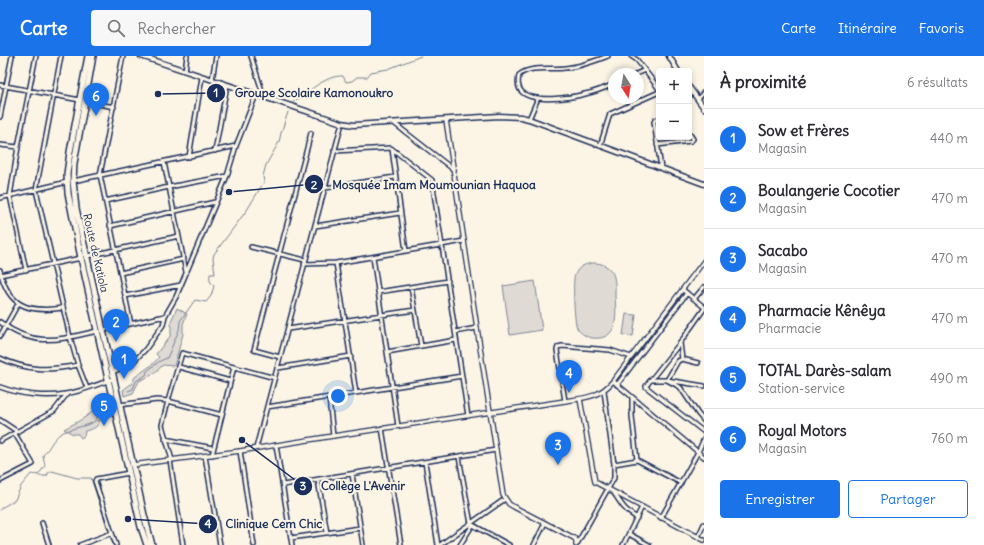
<!DOCTYPE html>
<html lang="fr">
<head>
<meta charset="utf-8">
<style>
	body { margin:0; font-family:Delius,sans-serif; background:#f7f7f7; color:#2b2b33 }
	.controls { position:absolute; right:12px; top:12px; display:grid; overflow:hidden; border-radius:4px; box-shadow:0 2px 6px #0003 }
	.controls button { width:36px; height:36px; display:grid; place-items:center; padding:0; border:0; border-bottom:1px solid #e1e1e2; background:#fff; color:#2b2b33; font:20px sans-serif }
	.compass { position:absolute; left:608px; top:12px; width:36px; height:36px; border-radius:50%; background:#fff; box-shadow:0 2px 6px #0003; rotate:169deg }
	.you { position:absolute; left:338px; top:340px; width:14px; height:14px; margin:-10px; border:3px solid #fff; border-radius:50%; background:#1a73e8; box-shadow:0 0 0 6px #1a73e833 }
	.badge { display:grid; place-items:center; width:26px; height:26px; border-radius:50%; background:#1a73e8; color:#fff; font-size:13px; font-weight:700 }
	.pin { position:absolute; translate:-50% -33px; filter:drop-shadow(0 1px 2px #0008) }
	.pin::after { content:''; position:absolute; top:21px; width:14px; height:12px; background:inherit; clip-path:polygon(0 0,100% 0,50% 100%) }
	.list { margin:0; padding:0; list-style:none }
	h2 { display:flex; justify-content:space-between; align-items:center; height:52px; margin:0; padding:0 16px; font-size:17px }
	h2 small { font-size:13px; font-weight:400; color:#7c7c81 }
	.list li { display:grid; grid-template-columns:26px 1fr auto; gap:12px; align-items:center; box-sizing:border-box; height:60px; padding:0 16px; border-top:1px solid #e1e1e2 }
	.list b { display:block; font-size:15px; white-space:nowrap }
	.list p { margin:0; font-size:13px; white-space:nowrap; color:#7c7c81 }
	.list em { font-size:13px; font-style:normal; color:#7c7c81 }
	.actions { display:flex; gap:8px; padding:12px 16px }
	.actions a { flex:1; padding:9px 0; border:1px solid #1a73e8; border-radius:4px; text-align:center; font-size:14px; color:#1a73e8 }
	.actions .main { background:#1a73e8; color:#fff }
	.icon { flex:none; width:22px; height:22px; fill:none; stroke:currentColor; stroke-width:2; stroke-linecap:round; stroke-linejoin:round }
	.map { position:relative; flex:none; width:704px; height:489px; overflow:hidden }
	header { display:flex; align-items:center; gap:24px; box-sizing:border-box; height:56px; padding:0 20px; background:#1a73e8; color:#fff }
	header strong { font-size:19px }
	nav { display:flex; gap:22px; margin-inline-start:auto; font-size:14px }
	.search { width:280px; height:36px; background:#f7f7f7; display:flex; align-items:center; gap:10px; box-sizing:border-box; padding:0 14px; border-radius:4px; color:#7c7c81; font-size:15px }
	main { display:flex }
	aside { flex:1; background:#fff }
	.map>svg:first-child { display:block }
	.green { fill:#dfdbd4; stroke:#7d8599 }
	.lines { fill:none; stroke-linecap:round; stroke-linejoin:round }
	.stream { stroke:#767f94; stroke-width:1 }
	.minor-casing { stroke:#1b2f5e; stroke-width:6 }
	.tertiary-casing { stroke:#1b2f5e; stroke-width:6 }
	.secondary-casing { stroke:#1b2f5e; stroke-width:7 }
	.trunk-casing { stroke:#1b2f5e; stroke-width:8 }
	.minor { stroke:#fcf5e5; stroke-width:3 }
	.tertiary { stroke:#fcf5e5; stroke-width:3.5 }
	.secondary { stroke:#fcf5e5; stroke-width:4 }
	.trunk { stroke:#fcf5e5; stroke-width:5 }
	.labels { text-anchor:middle; stroke-width:4; stroke-linejoin:round; paint-order:stroke }
	.street-label { font-size:11px; fill:#1b2f5e; stroke:#fcf5e5 }
	.leader { fill:none; stroke:#1b2f5e; stroke-width:1.5 }
	.callout-dot { fill:#1b2f5e; stroke:#fcf5e5; stroke-width:1.5 }
	.mark-label { font-size:12px; text-anchor:middle; font-weight:bold; fill:#fff }
	.callout-label { font-size:12px; text-anchor:middle; font-weight:bold; fill:#1b2f5e; stroke:#fcf5e5; stroke-width:4; stroke-linejoin:round; paint-order:stroke }
</style>
</head>
<body>
<header>
<strong>Carte</strong>
<div class="search"><svg class="icon" aria-label="search" viewBox="0 0 24 24"><circle cx="10" cy="10" r="6"/><path d="M15 15l6 6"/></svg>Rechercher</div>
<nav><a>Carte</a><a>Itinéraire</a><a>Favoris</a></nav>
</header>
<main>
<div class="map">
<svg width="704" height="489" viewBox="0 0 704 489">
	<rect width="100%" height="100%" fill="#fcf5e5"/>
	<filter id="ink" filterUnits="userSpaceOnUse"><feTurbulence type="fractalNoise" baseFrequency=".025" numOctaves="2"/><feDisplacementMap in="SourceGraphic" scale="8" xChannelSelector="R" yChannelSelector="G"/><feConvolveMatrix kernelMatrix="1 2 1 2 8 2 1 2 1" color-interpolation-filters="sRGB"/></filter>
	<g filter="url(#ink)">
		<path class="green" d="M593,207c8,0 14,2 19,9 4,7 3,16 3,24 1,18 5,45 -23,42 -6,-1 -12,-5 -15,-10 -3,-7 -4,-40 -3,-49 0,-3 2,-6 3,-8 4,-6 10,-7 16,-8z
			M535,225l7,49 -32,5 -7,-49z
			M177,252l10,6 -4,10v10l-9,32 -11,-1 -11,10 -13,6 -6,12 -9,3 -1,-6 8,-6 4,-7 18,-13 6,-7 -3,-3 15,-19v-14z
			M626,258l10,1 -3,21 -10,-1z
			M110,341l2,9 -8,13 -5,1c0,8 -7,9 -14,11l-1,5 -3,2 -3,-4h-5l-9,-5c13,-7 31,-15 37,-29z"/>
		<g class="lines">
			<path class="stream" d="M293,46c15,-9 32,-27 50,-26l3,6 6,-1 5,-4h10l4,-5 17,-3 33,-13
				M128,335l5,-2 3,-8 10,-6 1,-4 13,-10 7,-3 12,-28 1,-9 15,-21 11,2 5,-6 3,-10c-4,-4 -5,-6 -4,-12h5l-2,-16 1,-4 33,-44 17,-28 -1,-6 3,-11 13,-23 2,-9 7,-21
				M39,420h8l1,-3 4,-2 25,7h14l22,67
				M0,454l1,-2 14,-8 6,-14 10,-12 7,1 7,-9 -2,-11c7,-7 9,-15 17,-21 9,-6 30,-8 35,-13 5,-5 6,-14 9,-20"/>
			<g class="minor-casing">
				<path id="minor" d="M61,0l-25,134 34,147 8,28 9,23
					M123,0l-23,119 31,149
					M251,0l13,41
					M608,0c-13,5 -28,11 -43,12 -14,2 -34,-3 -46,7 -1,6 -2,12 3,17 11,11 49,6 63,2 10,-2 20,-6 29,-10
					M631,0l6,4 22,29
					M185,15l2,-15
					M636,18l9,-4
					M212,24l4,-24
					M0,29l80,15
					M698,43l6,-7
					M85,45l29,6
					M0,61l12,-61
					M529,63l9,-21
					M659,63l-4,1 -1,2 7,46
					M395,68l59,46
					M0,89l18,2
					M657,89l34,-4 2,-2 -4,-6
					M600,90l10,-32 49,-22
					M392,93l14,102
					M215,95l12,-66
					M334,95l57,-3 41,32 36,236
					M189,101l13,-80
					M164,106l22,110
					M73,125l163,-35
					M325,132l70,-11
					M0,142l67,-16
					M105,145l64,-14 58,-11
					M110,170l105,-24
					M315,170l85,-13
					M251,191l54,13
					M87,200l92,-20
					M373,201l25,169
					M336,207l20,130
					M304,208l32,-1 128,-22
					M0,214c8,37 29,43 63,38
					M26,214l-16,-74 8,-49 18,-91
					M120,217l64,-14
					M0,219l81,-17
					M411,231l10,59
					M683,234l21,17
					M378,236l70,-11
					M125,240l56,-11
					M694,243l10,-12
					M704,253l-24,34 -34,43v1l58,45
					M0,266c34,26 58,18 97,9
					M288,273l127,-19
					M103,274l62,-14
					M455,276l22,-4
					M0,280l18,-32
					M680,287l2,16 -4,2 -11,19 13,7 18,27 6,7
					M387,296l69,-12
					M280,301l-26,-7 57,-217
					M0,302c28,13 48,13 78,7
					M682,303l16,4
					M179,311l51,14
					M278,312l73,-12
					M112,316l18,-7 15,-15 18,-25 2,-9 11,-19 51,-121 9,-30 20,-51
					M650,324h17l37,6
					M613,325l91,76
					M617,329l70,-92
					M0,331c19,7 45,11 65,7 16,-2 33,-10 48,-15
					M329,342l4,38
					M632,342v18l5,44
					M565,345l-8,-51 1,-3 4,-1 48,4 21,7
					M119,349l38,-5 11,1 54,14
					M267,351l195,-31
					M0,364l18,12
					M382,372l19,117
					M165,383l48,9
					M0,385l54,-30 13,-17
					M276,389l16,100
					M256,392l86,-325
					M240,395l14,94
					M212,399l22,-88
					M205,400l15,89
					M459,401l12,67 38,21
					M170,404l13,85
					M172,404l-10,-35 6,-24 14,-48 93,25
					M425,406l13,83
					M614,408l23,-4 44,23
					M352,418l11,71
					M318,424l9,53
					M0,425l33,-17 -18,-30
					M283,429l213,-35
					M614,437c8,12 10,17 23,25
					M661,462l37,-66 6,-13
					M42,467l7,22
					M629,478l20,11
					M698,481l6,-13
					M291,482l69,-10
					M577,488l37,-66v-14l-10,-73
					M80,489l32,-12
					M116,489l-21,-64 1,-2 33,-6
					M440,489l65,-46
					M460,489l12,-19
					M534,489l11,-22
					M623,489l19,-38"/>
			</g>
			<g class="tertiary-casing">
				<path id="tertiary" d="M446,64l31,208 26,167 6,9 5,3 60,31 2,2v5
					M580,343l15,83 109,58
					M132,409l108,-14 93,-15 232,-35c19,-3 34,-3 48,-20l91,-120"/>
			</g>
			<g class="secondary-casing">
				<path id="secondary" d="M141,0l201,67 12,2 145,-9 22,1 8,2 175,65
					M669,0l9,15
					M689,31l15,21"/>
			</g>
			<g class="trunk-casing">
				<path id="trunk" d="M88,0l-18,96 -3,22 1,19 13,65 60,269 6,18
					M93,0l-19,107 -1,18 3,27 68,307 8,30"/>
			</g>
			<use href="#minor" class="minor"/>
			<use href="#tertiary" class="tertiary"/>
			<use href="#secondary" class="secondary"/>
			<use href="#trunk" class="trunk"/>
		</g>
	</g>
	<g class="labels">
		<g class="street-label">
			<text transform="translate(96 197) rotate(77)" y="4">Route de Katiola</text>
		</g>
	</g>
	<path class="leader" d="M158 38L216 37M229 136L314 128M242 384L303 430M128 463L208 468"/>
	<g class="callout-dot">
		<circle cx="158" cy="38" r="4"/>
		<circle cx="229" cy="136" r="4"/>
		<circle cx="242" cy="384" r="4"/>
		<circle cx="128" cy="463" r="4"/>
		<circle cx="216" cy="37" r="10"/>
		<circle cx="314" cy="128" r="10"/>
		<circle cx="303" cy="430" r="10"/>
		<circle cx="208" cy="468" r="10"/>
	</g>
	<g class="mark-label">
		<text x="216" y="41">1</text>
		<text x="314" y="133">2</text>
		<text x="303" y="434">3</text>
		<text x="208" y="472">4</text>
	</g>
	<g class="callout-label">
		<text x="314" y="41">Groupe Scolaire Kamonoukro</text>
		<text x="434" y="133">Mosquée Imam Moumounian Haquoa</text>
		<text x="363" y="434">Collège L'Avenir</text>
		<text x="274" y="472">Clinique Cem Chic</text>
	</g>
</svg>
<div class="controls">
<button>+</button>
<button>−</button>
</div>
<svg class="compass" viewBox="-18 -18 36 36"><path d="M0-13l5 13h-10z" fill="#e53935"/><path d="M0 13l5-13h-10z" fill="#7c7c81"/></svg>
<div class="you"></div>
<div class="pin badge" style="left:124px;top:323px">1</div>
<div class="pin badge" style="left:116px;top:286px">2</div>
<div class="pin badge" style="left:558px;top:409px">3</div>
<div class="pin badge" style="left:569px;top:337px">4</div>
<div class="pin badge" style="left:104px;top:370px">5</div>
<div class="pin badge" style="left:96px;top:60px">6</div>
</div>
<aside>
<h2>À proximité<small>6 résultats</small></h2>
<ul class="list">
<li><span class="badge">1</span><div><b>Sow et Frères</b><p>Magasin</p></div><em>440 m</em></li>
<li><span class="badge">2</span><div><b>Boulangerie Cocotier</b><p>Magasin</p></div><em>470 m</em></li>
<li><span class="badge">3</span><div><b>Sacabo</b><p>Magasin</p></div><em>470 m</em></li>
<li><span class="badge">4</span><div><b>Pharmacie Kênêya</b><p>Pharmacie</p></div><em>470 m</em></li>
<li><span class="badge">5</span><div><b>TOTAL Darès-salam</b><p>Station-service</p></div><em>490 m</em></li>
<li><span class="badge">6</span><div><b>Royal Motors</b><p>Magasin</p></div><em>760 m</em></li>
</ul>
<div class="actions"><a class="main">Enregistrer</a><a>Partager</a></div>
</aside>
</main>
</body>
</html>
